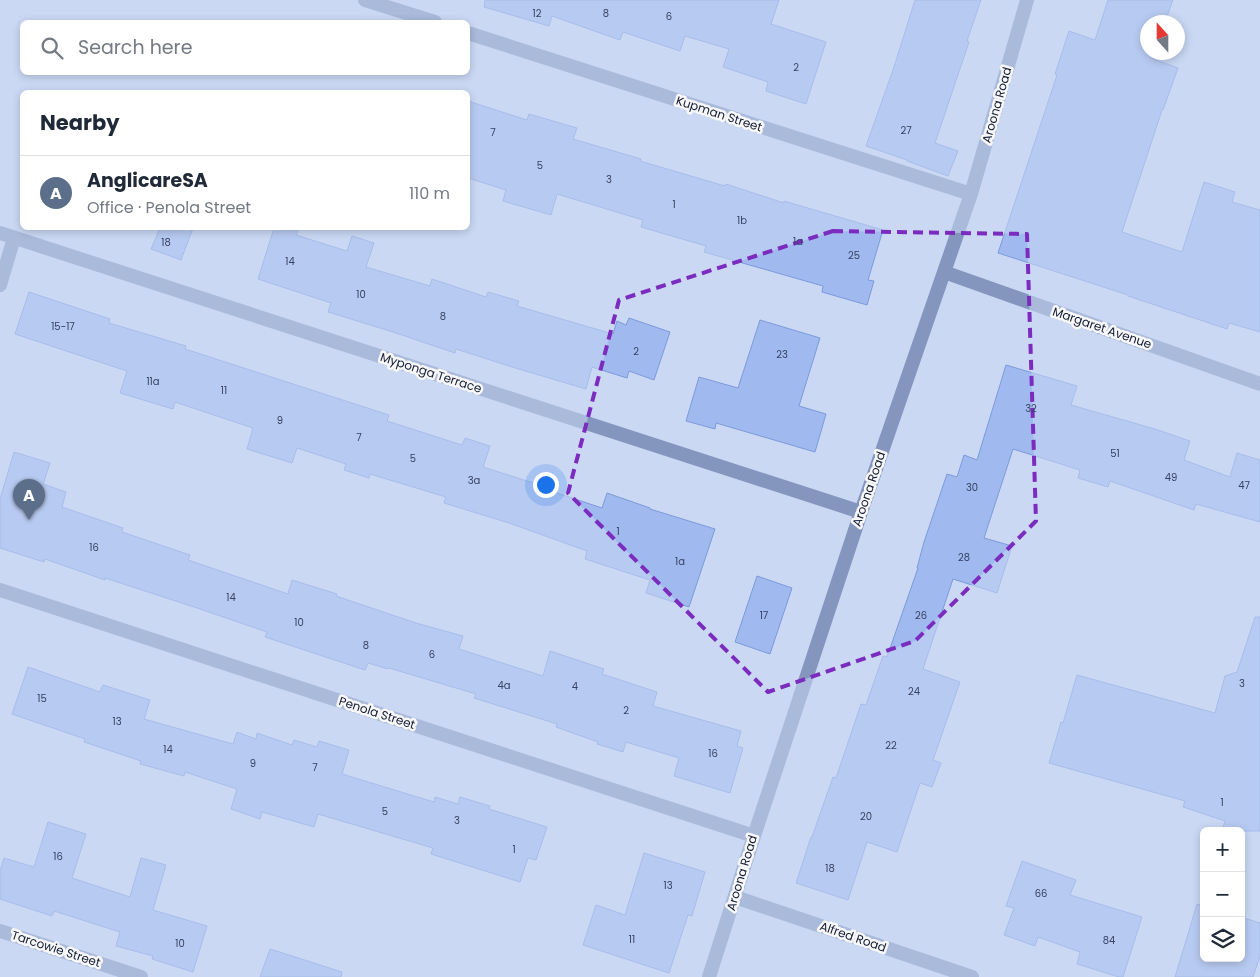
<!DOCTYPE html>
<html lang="en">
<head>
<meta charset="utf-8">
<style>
	body { margin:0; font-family:Poppins,sans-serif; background:#f2f2f3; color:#1f2937 }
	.controls { position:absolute; right:15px; bottom:15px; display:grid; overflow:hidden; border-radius:8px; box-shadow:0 2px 8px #0003 }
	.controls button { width:45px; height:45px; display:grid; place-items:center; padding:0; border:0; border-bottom:1px solid #e0e1e3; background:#fff; color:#1f2937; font:25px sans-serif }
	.compass { position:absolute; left:1140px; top:15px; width:45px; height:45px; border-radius:50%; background:#fff; box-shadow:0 2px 8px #0003; rotate:339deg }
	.you { position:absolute; left:545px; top:484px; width:18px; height:18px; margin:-12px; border:4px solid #fff; border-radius:50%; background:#1a73e8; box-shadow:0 0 0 8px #1a73e833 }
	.badge { display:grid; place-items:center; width:32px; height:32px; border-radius:50%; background:#0b8043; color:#fff; font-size:16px; font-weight:700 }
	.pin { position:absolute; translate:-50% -41px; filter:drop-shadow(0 1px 2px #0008) }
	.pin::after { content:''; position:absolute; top:26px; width:18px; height:15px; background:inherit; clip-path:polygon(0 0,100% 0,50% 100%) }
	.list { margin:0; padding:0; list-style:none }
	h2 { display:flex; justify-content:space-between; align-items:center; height:65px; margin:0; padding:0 20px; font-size:21px }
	h2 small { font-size:16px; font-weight:400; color:#747a83 }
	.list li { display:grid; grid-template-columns:32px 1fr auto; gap:15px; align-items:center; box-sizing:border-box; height:75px; padding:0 20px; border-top:1px solid #e0e1e3 }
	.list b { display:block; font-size:19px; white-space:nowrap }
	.list p { margin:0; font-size:16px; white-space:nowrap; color:#747a83 }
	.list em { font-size:16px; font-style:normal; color:#747a83 }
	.icon { flex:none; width:28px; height:28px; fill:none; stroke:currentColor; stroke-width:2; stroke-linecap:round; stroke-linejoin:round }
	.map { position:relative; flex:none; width:1260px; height:977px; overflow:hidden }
	.search { position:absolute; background:#fff; box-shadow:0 2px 8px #0003; left:20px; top:20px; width:450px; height:55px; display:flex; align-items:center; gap:12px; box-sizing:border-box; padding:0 18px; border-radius:8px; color:#747a83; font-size:19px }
	.panel { position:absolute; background:#fff; box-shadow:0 2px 8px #0003; left:20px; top:90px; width:450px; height:140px; border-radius:8px }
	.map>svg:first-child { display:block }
	.building { fill:#a0b9ee; stroke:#7c9adc }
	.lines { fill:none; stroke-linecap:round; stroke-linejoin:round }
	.minor { stroke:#8496bd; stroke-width:14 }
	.marked { fill:none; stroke:#7b2cbf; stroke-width:4; stroke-dasharray:10 6; stroke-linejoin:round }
	.labels { text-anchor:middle; stroke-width:5; stroke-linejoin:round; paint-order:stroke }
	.number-label { font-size:10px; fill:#354263 }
	.street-label { font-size:12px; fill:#111b35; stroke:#f8f8f8 }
</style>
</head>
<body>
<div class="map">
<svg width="1260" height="977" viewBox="0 0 1260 977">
	<rect width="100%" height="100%" fill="#cad8f4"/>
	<path class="building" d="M485,0h294l-8,24 55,18 -20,62 -40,-13 2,-9 -45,-15 6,-18 -44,-13 -5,15 -57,-19 -3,8 -68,-24 -3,10 -65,-19z
		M915,0h66l-14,41 2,1 -34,101 23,8 -10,25 -41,-15v-1l-41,-14 28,-79z
		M1108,0h65l-8,22h-17v30h7l-2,7 25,9 -15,42h-1l-40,122 60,20 22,-70 31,10 -3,10 28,8v122l-31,-9 -2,6 -99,-33v-1l-130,-42 59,-178 -2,-1 14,-43 26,9z
		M468,101l59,19 2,-6 48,14 -4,11 68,20 -1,2 85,25 1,-2 58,19v-2l99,29 -15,50 6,1 -7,24 -45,-13 1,-6 -119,-34 2,-6 -65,-19 2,-7 -86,-26 -6,21 -48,-14 3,-11 -38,-12z
		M160,228h33l-12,32 -30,-11z
		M274,228h25l-3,7 51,16 5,-15 22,7 -8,24 64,19 2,-7 54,18 2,-5 31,9 -2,5 96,28 4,-13 9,4 3,-7 41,14 -16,48 -25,-9 -2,7 -35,-11 -6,22 -74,-22 -56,-18 -1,4 -62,-21 -65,-20 3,-9 -73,-24z
		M29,292l81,27 -1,4 77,23 -1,3 204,66 -2,6 75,24 3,-7 25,8 -7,21 66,21 -1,2 54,18 5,-15 43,15v1l65,20 -26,78 -43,-14 4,-13 -65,-21 2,-8 -78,-28 -65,-20 2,-6 -76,-23 -1,4 -25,-8 2,-6 -49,-16 -5,15 -45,-14 6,-21 -78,-26 -2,7 -53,-16 7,-22 -112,-37z
		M760,320l60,18 -21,68 27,8 -11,38 -99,-29 -1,6 -29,-8 13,-44 39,11z
		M1006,365l71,21 -6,19 84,24 35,12 -6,19 46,17 7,-24 23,7v62l-64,-18 -2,6 -84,-29 -2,6 -30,-9 2,-8 -67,-21 -29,89 28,8 -15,47 -44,-14 -30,90 37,13 -27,78 8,3 -9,24 -12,-4 -23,69 -30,-10 -19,58 -52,-17 15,-46h1l21,-60 3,1 25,-74 5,1 17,-49 4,1 31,-89h-1l7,-26 23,-68 10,3 7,-22 13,5z
		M14,452l36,11 -7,21 23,8 -4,15 61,21 -1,4 68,23 -2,5 100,34 4,-14 45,14 -1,2 80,27 47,13 -4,13 84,27 7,-25 54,18 -2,5 55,18 -4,14 88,25 -4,15 6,2 -13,45 -56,-17 5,-18 -53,-16 -3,10 -26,-8 1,-2 -42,-15 1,-3 -83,-26 2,-4 -87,-26 -1,1 -20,-6 -3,7 -100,-33 2,-5 -73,-25 -89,-29v2l-60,-21 -1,3 -44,-14v-49z
		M757,576l35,12 -22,66 -35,-12z
		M1255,617h5v214h-38l3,-10 -42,-14 2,-6 -136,-38 12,-41 2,1 14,-48 138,38 10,-37 12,-4z
		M28,667l72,25 3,-7 47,15 -6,19 89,25 4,-12 19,7 1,-6 35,12 2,-5 23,7 2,-6 30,9 -7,24 92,28 1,-5 23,7 2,-7 30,9 -1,3 58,18 -11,33 -8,-2 -8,24 -89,-28 2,-6 -115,-34 -4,13 -52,-15 -2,7 -29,-10 6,-20 -52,-17 -1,4 -44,-12 1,-3 -57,-19 1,-3 -73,-25z
		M48,822l38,12 -14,44 58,19 11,-39 25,7 -13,45 54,16 -14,46 -41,-13 1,-3 -37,-10 4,-14 -66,-21 -2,5 -52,-17v-28l4,-13 30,9z
		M644,853l61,19 -13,44 -4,-1 -19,58 -86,-28 13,-40 29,10z
		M1022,861l54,19 -6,15 72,22 -19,60h-4l-42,-13 3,-12 -42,-15 -3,9 -31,-11 10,-27 -8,-2z
		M1197,904l7,2v52h37v-41l19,6v33l-7,21h-78z
		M270,949l72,23 -1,5h-81z"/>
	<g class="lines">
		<path class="minor" d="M365,0l70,22
			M468,33l503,161
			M0,233l861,279
			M944,272l316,112
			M0,285l14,-47
			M0,590l754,246
			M735,897l237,80
			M0,931l141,46
			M709,977l45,-141 107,-324 110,-318 56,-194"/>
	</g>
	<path d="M0 0H1260V977H0ZM833,231l194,3 9,287 -121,120 -147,51 -200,-199 51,-193z" fill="#cad8f4" fill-opacity=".55" fill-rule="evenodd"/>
	<path class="marked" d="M833,231l194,3 9,287 -121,120 -147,51 -200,-199 51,-193z"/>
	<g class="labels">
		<g class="number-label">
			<text x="537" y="17">12</text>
			<text x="606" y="17">8</text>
			<text x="669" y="20">6</text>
			<text x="796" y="71">2</text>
			<text x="906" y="134">27</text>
			<text x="493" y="136">7</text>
			<text x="540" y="169">5</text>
			<text x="609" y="183">3</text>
			<text x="674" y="208">1</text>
			<text x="742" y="224">1b</text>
			<text x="798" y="245">1a</text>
			<text x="166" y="246">18</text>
			<text x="854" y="259">25</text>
			<text x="290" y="265">14</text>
			<text x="361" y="298">10</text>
			<text x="443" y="320">8</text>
			<text x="63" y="330">15-17</text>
			<text x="636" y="355">2</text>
			<text x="782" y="358">23</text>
			<text x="153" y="385">11a</text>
			<text x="224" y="394">11</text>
			<text x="1031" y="412">32</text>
			<text x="280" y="424">9</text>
			<text x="359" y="441">7</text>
			<text x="1115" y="457">51</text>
			<text x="413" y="462">5</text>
			<text x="1171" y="481">49</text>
			<text x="474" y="484">3a</text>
			<text x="1244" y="489">47</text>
			<text x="972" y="491">30</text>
			<text x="618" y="535">1</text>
			<text x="94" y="551">16</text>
			<text x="964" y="561">28</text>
			<text x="680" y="565">1a</text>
			<text x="231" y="601">14</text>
			<text x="764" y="619">17</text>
			<text x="921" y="619">26</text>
			<text x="299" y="626">10</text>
			<text x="366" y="649">8</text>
			<text x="432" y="658">6</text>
			<text x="1242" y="687">3</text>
			<text x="504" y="689">4a</text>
			<text x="575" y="690">4</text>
			<text x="914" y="695">24</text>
			<text x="42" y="702">15</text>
			<text x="626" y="714">2</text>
			<text x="117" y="725">13</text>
			<text x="891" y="749">22</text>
			<text x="168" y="753">14</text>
			<text x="713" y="757">16</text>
			<text x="253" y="767">9</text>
			<text x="315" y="771">7</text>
			<text x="1222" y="806">1</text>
			<text x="385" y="815">5</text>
			<text x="866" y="820">20</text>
			<text x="457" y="824">3</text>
			<text x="514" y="853">1</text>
			<text x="58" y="860">16</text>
			<text x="830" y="872">18</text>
			<text x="668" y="889">13</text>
			<text x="1041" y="897">66</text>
			<text x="632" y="943">11</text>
			<text x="1109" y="944">84</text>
			<text x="180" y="947">10</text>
		</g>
		<g class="street-label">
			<text transform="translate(997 105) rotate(-74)" y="4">Aroona Road</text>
			<text transform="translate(719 114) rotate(18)" y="4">Kupman Street</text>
			<text transform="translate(1102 328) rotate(19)" y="4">Margaret Avenue</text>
			<text transform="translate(431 373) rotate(18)" y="4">Myponga Terrace</text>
			<text transform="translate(869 489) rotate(-71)" y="4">Aroona Road</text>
			<text transform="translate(377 713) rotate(18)" y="4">Penola Street</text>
			<text transform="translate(742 873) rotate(-73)" y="4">Aroona Road</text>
			<text transform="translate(853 937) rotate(19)" y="4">Alfred Road</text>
			<text transform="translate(56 949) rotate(18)" y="4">Tarcowie Street</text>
		</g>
	</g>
</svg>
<div class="controls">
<button>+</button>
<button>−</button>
<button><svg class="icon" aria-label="layers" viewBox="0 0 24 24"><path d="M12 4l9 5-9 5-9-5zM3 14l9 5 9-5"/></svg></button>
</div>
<svg class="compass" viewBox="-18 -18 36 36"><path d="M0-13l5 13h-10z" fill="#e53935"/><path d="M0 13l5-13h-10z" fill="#747a83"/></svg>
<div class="you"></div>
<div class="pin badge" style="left:29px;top:520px;background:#5c6f8a">A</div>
<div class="search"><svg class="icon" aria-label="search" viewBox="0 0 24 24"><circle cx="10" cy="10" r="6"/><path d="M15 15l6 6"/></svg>Search here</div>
<section class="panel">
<h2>Nearby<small></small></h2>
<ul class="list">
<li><span class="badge" style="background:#5c6f8a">A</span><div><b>AnglicareSA</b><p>Office · Penola Street</p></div><em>110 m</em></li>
</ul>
</section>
</div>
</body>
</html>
